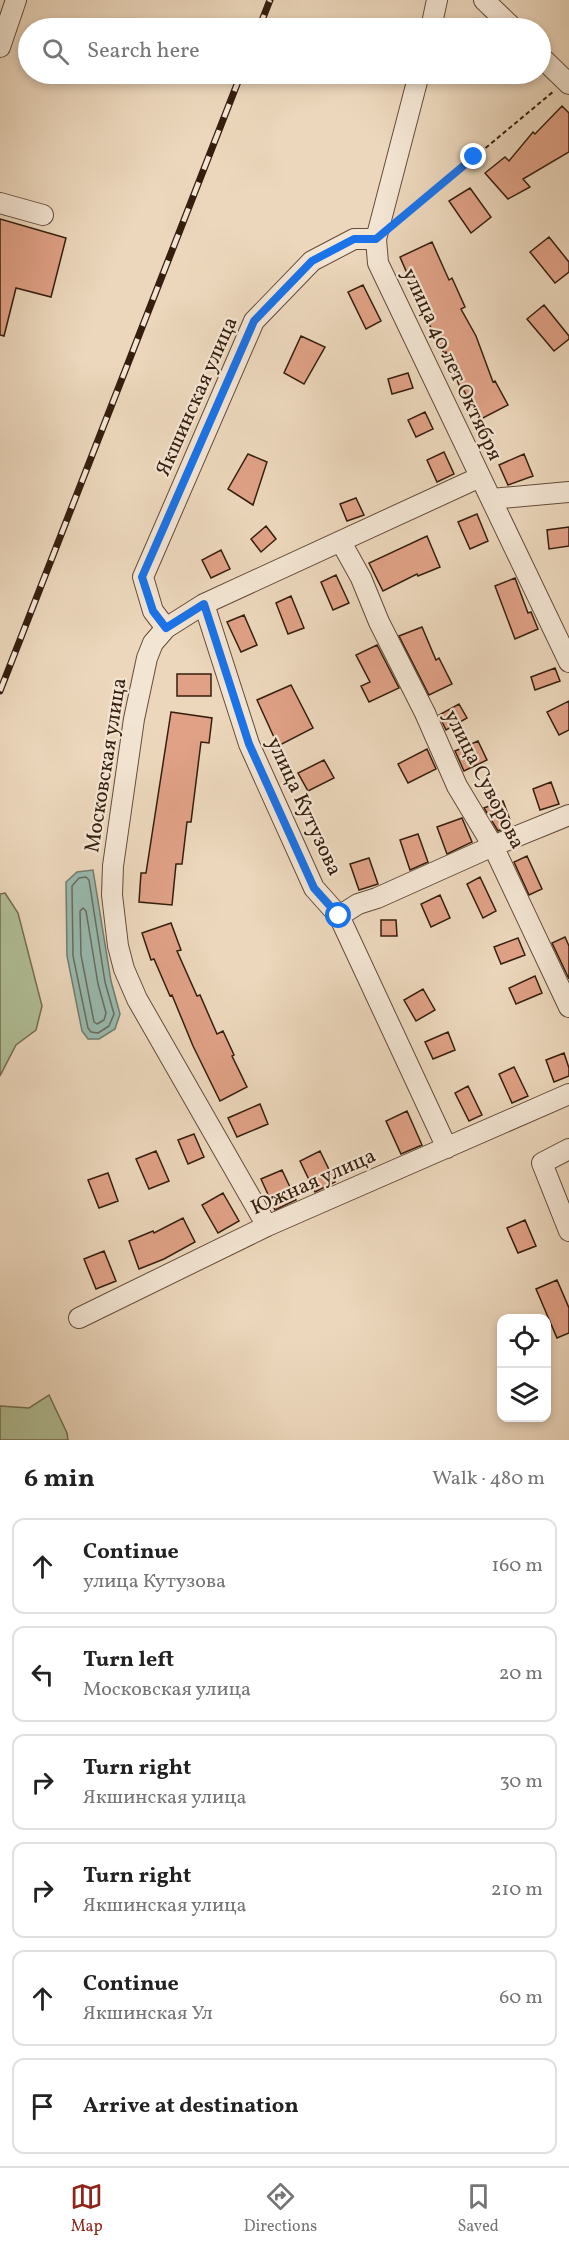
<!DOCTYPE html>
<html lang="en">
<head>
<meta charset="utf-8">
<style>
	body { margin:0; font-family:Vollkorn,serif; background:#f6f6f6; color:#222 }
	.controls { position:absolute; right:18px; bottom:18px; display:grid; overflow:hidden; border-radius:12px; box-shadow:0 3px 9px #0003 }
	.controls button { width:54px; height:54px; display:grid; place-items:center; padding:0; border:0; border-bottom:2px solid #e0e0e0; background:#fff; color:#222; font:30px sans-serif }
	.stop { position:absolute; width:18px; height:18px; margin:-14px; border:4px solid #1a73e8; border-radius:50%; background:#fff }
	.stop.end { background:#1a73e8; border-color:#fff; box-shadow:0 2px 6px #0008 }
	.list { margin:0; padding:0; list-style:none }
	h2 { display:flex; justify-content:space-between; align-items:center; height:78px; margin:0; padding:0 24px; font-size:26px }
	h2 small { font-size:20px; font-weight:400; color:#767676 }
	.list li { display:grid; grid-template-columns:39px 1fr auto; gap:18px; align-items:center; box-sizing:border-box; height:96px; margin:0 12px 12px; padding:0 12px; border:2px solid #e0e0e0; border-radius:12px }
	.list b { display:block; font-size:22px; white-space:nowrap }
	.list p { margin:0; font-size:20px; white-space:nowrap; color:#767676 }
	.list em { font-size:20px; font-style:normal; color:#767676 }
	.icon { flex:none; width:33px; height:33px; fill:none; stroke:currentColor; stroke-width:2; stroke-linecap:round; stroke-linejoin:round }
	.map { position:relative; flex:none; width:569px; height:1440px; overflow:hidden }
	.search { position:absolute; background:#fff; box-shadow:0 3px 9px #0003; left:18px; right:18px; top:18px; height:66px; display:flex; align-items:center; gap:15px; box-sizing:border-box; padding:0 21px; border-radius:33px; color:#767676; font-size:22px }
	.sheet { height:726px; background:#fff }
	nav { display:flex; justify-content:space-around; align-items:center; box-sizing:border-box; height:84px; border-top:2px solid #e0e0e0; background:#fff; font-size:16px; color:#767676 }
	nav a { display:grid; justify-items:center; gap:3px }
	nav .on { color:#8f2418 }
	.map>svg:first-child { display:block }
	.green { fill:#b1bf96; stroke:#746e52; stroke-width:1.5 }
	.water { fill:#99baaf; stroke:#717c6f; stroke-width:1.5 }
	.lines { fill:none; stroke-linecap:round; stroke-linejoin:round }
	.shore { stroke:#686c5e; stroke-width:1.5 }
	.building { fill:#e0a186; stroke:#361e0e; stroke-width:1.5 }
	.minor-casing { stroke:#644c3a; stroke-width:22 }
	.path { stroke:#361e0e; stroke-width:2; stroke-dasharray:4.5 3; stroke-linecap:butt }
	.minor { stroke:#f3e5d3; stroke-width:20 }
	.rail-casing { stroke:#361e0e; stroke-width:7 }
	.rail { stroke:#f3e5d3; stroke-width:4.5; stroke-dasharray:14; stroke-linecap:butt }
	.route { stroke:#1a73e8; stroke-width:8 }
	.labels { text-anchor:middle; stroke-width:4.5; stroke-linejoin:round; paint-order:stroke }
	.street-label { font-size:21px; fill:#361e0e; stroke:#f3e5d3 }
</style>
</head>
<body>
<div class="map">
<svg width="569" height="1440" viewBox="0 0 569 1440">
	<rect width="100%" height="100%" fill="#ecd7bc"/>
	<filter id="stains"><feTurbulence type="fractalNoise" baseFrequency=".00333" numOctaves="4"/><feColorMatrix values="0 0 0 0 .2 0 0 0 0 .09 0 0 0 0 .02 0 0 0 .5 -.17"/></filter>
	<radialGradient id="worn" r=".72"><stop offset=".6" stop-color="#630" stop-opacity="0"/><stop offset="1" stop-color="#630" stop-opacity=".3"/></radialGradient>
	<path class="green" d="M5,893l13,20 24,93 -6,24 -20,15 -16,31v-182z
		M49,1395l18,38 1,7h-68v-34l29,2z"/>
	<path class="water" d="M93,870l18,111 9,33 -5,15 -16,10h-11l-6,-8 -15,-75 -1,-74 11,-10z"/>
	<g class="lines">
		<path class="shore" d="M86,877l3,3 16,102 9,32 -5,12 -11,7 -7,-1 -3,-4 -15,-72 -1,-70 7,-8z
			M83,908l3,3 12,73 8,29 -2,7 -7,4 -3,-2 -13,-67 -1,-44z"/>
	</g>
	<path class="building" d="M562,106l7,7v39l-46,27 7,8 -22,12 -23,-26 20,-16 4,4 24,-29 2,2z
		M470,188l21,29 -20,16 -22,-32z
		M0,219l66,19 -15,59 -35,-9 -12,48 -4,-1z
		M549,237l20,25v10l-14,11 -25,-31z
		M432,242l17,38 3,-2 13,29 -4,2 15,27 17,46 2,-1 13,24 -29,15 -18,-35h-2l-13,-33 -2,1 -15,-29 -29,-67z
		M363,285l18,36 -15,8 -18,-37z
		M544,305l25,31v3l-15,12 -27,-32z
		M301,336l24,11 -21,37 -20,-11z
		M408,373l5,15 -21,6 -4,-15z
		M425,412l8,17 -17,8 -8,-17z
		M444,452l10,22 -17,8 -10,-22z
		M248,454l19,8 -14,43 -25,-16z
		M524,454l9,22 -25,9 -9,-20z
		M356,498l8,17 -17,6 -7,-17z
		M477,514l11,27 -18,8 -12,-27z
		M266,526l10,13 -15,13 -10,-13z
		M569,527v19l-20,3 -2,-19z
		M427,536l13,31 -22,9 -1,-2 -34,17 -14,-28z
		M221,550l9,19 -19,9 -9,-18z
		M336,575l13,28 -16,7 -12,-28z
		M515,578l13,35 3,-1 7,17 -23,10 -20,-53z
		M291,596l13,32 -16,6 -12,-31z
		M244,615l13,30 -16,7 -14,-30z
		M422,627l14,33 3,-2 13,26 -23,11 -30,-59z
		M377,645l22,43 -30,14 -8,-16 9,-4 -14,-27z
		M555,668l5,13 -25,9 -4,-13z
		M177,674h34v22h-34z
		M291,685l22,43 -35,18 -21,-46z
		M569,701v29l-10,5 -12,-23z
		M459,704l8,14 -21,12 -7,-15z
		M171,712l41,6 -3,25 -8,-1 -10,80h-4l-5,42h-6l-4,41 -33,-3 2,-29h5z
		M478,741l9,19 -23,11 -9,-20z
		M427,749l9,20 -28,14 -10,-19z
		M324,760l10,18 -26,13 -10,-18z
		M551,782l8,22 -19,6 -7,-21z
		M503,801l9,24 -14,6 -14,-23z
		M462,818l10,24 -25,12 -10,-27z
		M418,834l10,28 -18,8 -10,-30z
		M527,856l15,33 -13,6 -15,-33z
		M369,858l9,26 -19,6 -9,-26z
		M480,877l16,34 -13,7 -16,-34z
		M440,895l10,23 -19,9 -10,-23z
		M381,920h15l1,16h-16z
		M171,923l10,27 -4,1 20,45 3,-1 17,39 6,-3 11,24 -2,1 15,31 -27,14 -27,-55 -21,-51 -2,1 -16,-37 -3,1 -9,-27z
		M565,937l4,9v33l-17,-36z
		M518,938l7,17 -24,9 -7,-17z
		M535,976l7,17 -26,11 -7,-16z
		M423,989l12,21 -19,11 -12,-21z
		M448,1032l7,18 -22,9 -8,-17z
		M564,1053l5,15v8l-15,6 -8,-22z
		M514,1067l14,29 -16,7 -13,-29z
		M468,1086l14,29 -13,6 -14,-28z
		M260,1104l8,20 -31,13 -9,-19z
		M407,1111l15,34 -21,9 -15,-33z
		M194,1134l10,23 -16,7 -10,-24z
		M156,1151l13,30 -20,8 -13,-30z
		M320,1151l15,31 -20,10 -15,-31z
		M282,1170l14,30 -21,10 -14,-31z
		M108,1173l10,28 -19,7 -11,-28z
		M223,1193l16,28 -21,12 -16,-28z
		M183,1218l12,24 -31,17 -25,10 -10,-28 24,-10 1,2z
		M525,1220l11,26 -18,7 -11,-25z
		M104,1251l12,30 -20,8 -12,-30z
		M557,1280l12,28v25l-12,5 -21,-49z"/>
	<g class="lines">
		<g class="minor-casing">
			<path id="minor" d="M484,0l29,28
				M431,28l6,-28
				M0,47l16,-47
				M540,56l29,28
				M419,74l-43,165 2,24 191,399
				M0,203l43,12
				M491,499l78,-7
				M341,542l20,36 18,44 46,91 32,73 36,60 76,161
				M204,604l45,140 65,144 25,28 108,232
				M166,628l-13,-17 -10,-34 111,-256 58,-60 42,-22h22
				M339,916l19,-12 19,-6 116,-52 76,-31
				M569,1149l-27,14 27,68
				M267,1226l-130,-227 -13,-30 -6,-23 -6,-51 1,-29 21,-147 13,-61 6,-15 13,-15 38,-24 276,-127
				M79,1318l188,-92 302,-132"/>
		</g>
		<path class="path" d="M399,220l155,-129"/>
		<use href="#minor" class="minor"/>
		<g class="rail-casing">
			<path id="rail" d="M259,28l11,-28
				M0,691l241,-617"/>
		</g>
		<use href="#rail" class="rail"/>
	</g>
	<g class="lines">
		<path class="route" d="M339,916l-25,-28 -65,-144 -45,-140 -38,24 -13,-17 -11,-34 112,-256 58,-60 42,-22h22l98,-82"/>
	</g>
	<g class="labels">
		<g class="street-label">
			<text transform="translate(453 364) rotate(65)" y="7">улица 40 лет Октября</text>
			<text transform="translate(196 396) rotate(-66)" y="7">Якшинская улица</text>
			<text transform="translate(105 765) rotate(-81)" y="7">Московская улица</text>
			<text transform="translate(485 779) rotate(63)" y="7">улица Суворова</text>
			<text transform="translate(305 806) rotate(65)" y="7">улица Кутузова</text>
			<text transform="translate(313 1181) rotate(-24)" y="7">Южная улица</text>
		</g>
	</g>
	<rect width="100%" height="100%" filter="url(#stains)"/>
	<rect width="100%" height="100%" fill="url(#worn)"/>
</svg>
<div class="controls">
<button><svg class="icon" aria-label="locate" viewBox="0 0 24 24"><circle cx="12" cy="12" r="6"/><path d="M12 2v4M12 18v4M2 12h4M18 12h4"/></svg></button>
<button><svg class="icon" aria-label="layers" viewBox="0 0 24 24"><path d="M12 4l9 5-9 5-9-5zM3 14l9 5 9-5"/></svg></button>
</div>
<div class="stop" style="left:339px;top:916px"></div>
<div class="stop end" style="left:474px;top:157px"></div>
<div class="search"><svg class="icon" aria-label="search" viewBox="0 0 24 24"><circle cx="10" cy="10" r="6"/><path d="M15 15l6 6"/></svg>Search here</div>
</div>
<section class="sheet">
<h2>6 min<small>Walk · 480 m</small></h2>
<ul class="list">
<li><svg class="icon" aria-label="ahead" viewBox="0 0 24 24"><path d="M12 20V5M6 11l6-6 6 6"/></svg><div><b>Continue</b><p>улица Кутузова</p></div><em>160 m</em></li>
<li><svg class="icon" aria-label="left" viewBox="0 0 24 24"><path d="M17 20v-9H6M10 6l-5 5 5 5"/></svg><div><b>Turn left</b><p>Московская улица</p></div><em>20 m</em></li>
<li><svg class="icon" aria-label="right" viewBox="0 0 24 24"><path d="M7 20v-9h11M14 6l5 5-5 5"/></svg><div><b>Turn right</b><p>Якшинская улица</p></div><em>30 m</em></li>
<li><svg class="icon" aria-label="right" viewBox="0 0 24 24"><path d="M7 20v-9h11M14 6l5 5-5 5"/></svg><div><b>Turn right</b><p>Якшинская улица</p></div><em>210 m</em></li>
<li><svg class="icon" aria-label="ahead" viewBox="0 0 24 24"><path d="M12 20V5M6 11l6-6 6 6"/></svg><div><b>Continue</b><p>Якшинская Ул</p></div><em>60 m</em></li>
<li><svg class="icon" aria-label="arrive" viewBox="0 0 24 24"><path d="M6 21V4h12l-3 4 3 4H6"/></svg><div><b>Arrive at destination</b></div></li>
</ul>
</section>
<nav>
<a class="on"><svg class="icon" aria-label="map" viewBox="0 0 24 24"><path d="M3 6l6-2 6 2 6-2v14l-6 2-6-2-6 2zM9 4v14M15 6v14"/></svg>Map</a>
<a><svg class="icon" aria-label="directions" viewBox="0 0 24 24"><path d="M12 3l9 9-9 9-9-9zM9 14v-3h6M13 9l2 2-2 2"/></svg>Directions</a>
<a><svg class="icon" aria-label="saved" viewBox="0 0 24 24"><path d="M7 4h10v16l-5-4-5 4z"/></svg>Saved</a>
</nav>
</body>
</html>
